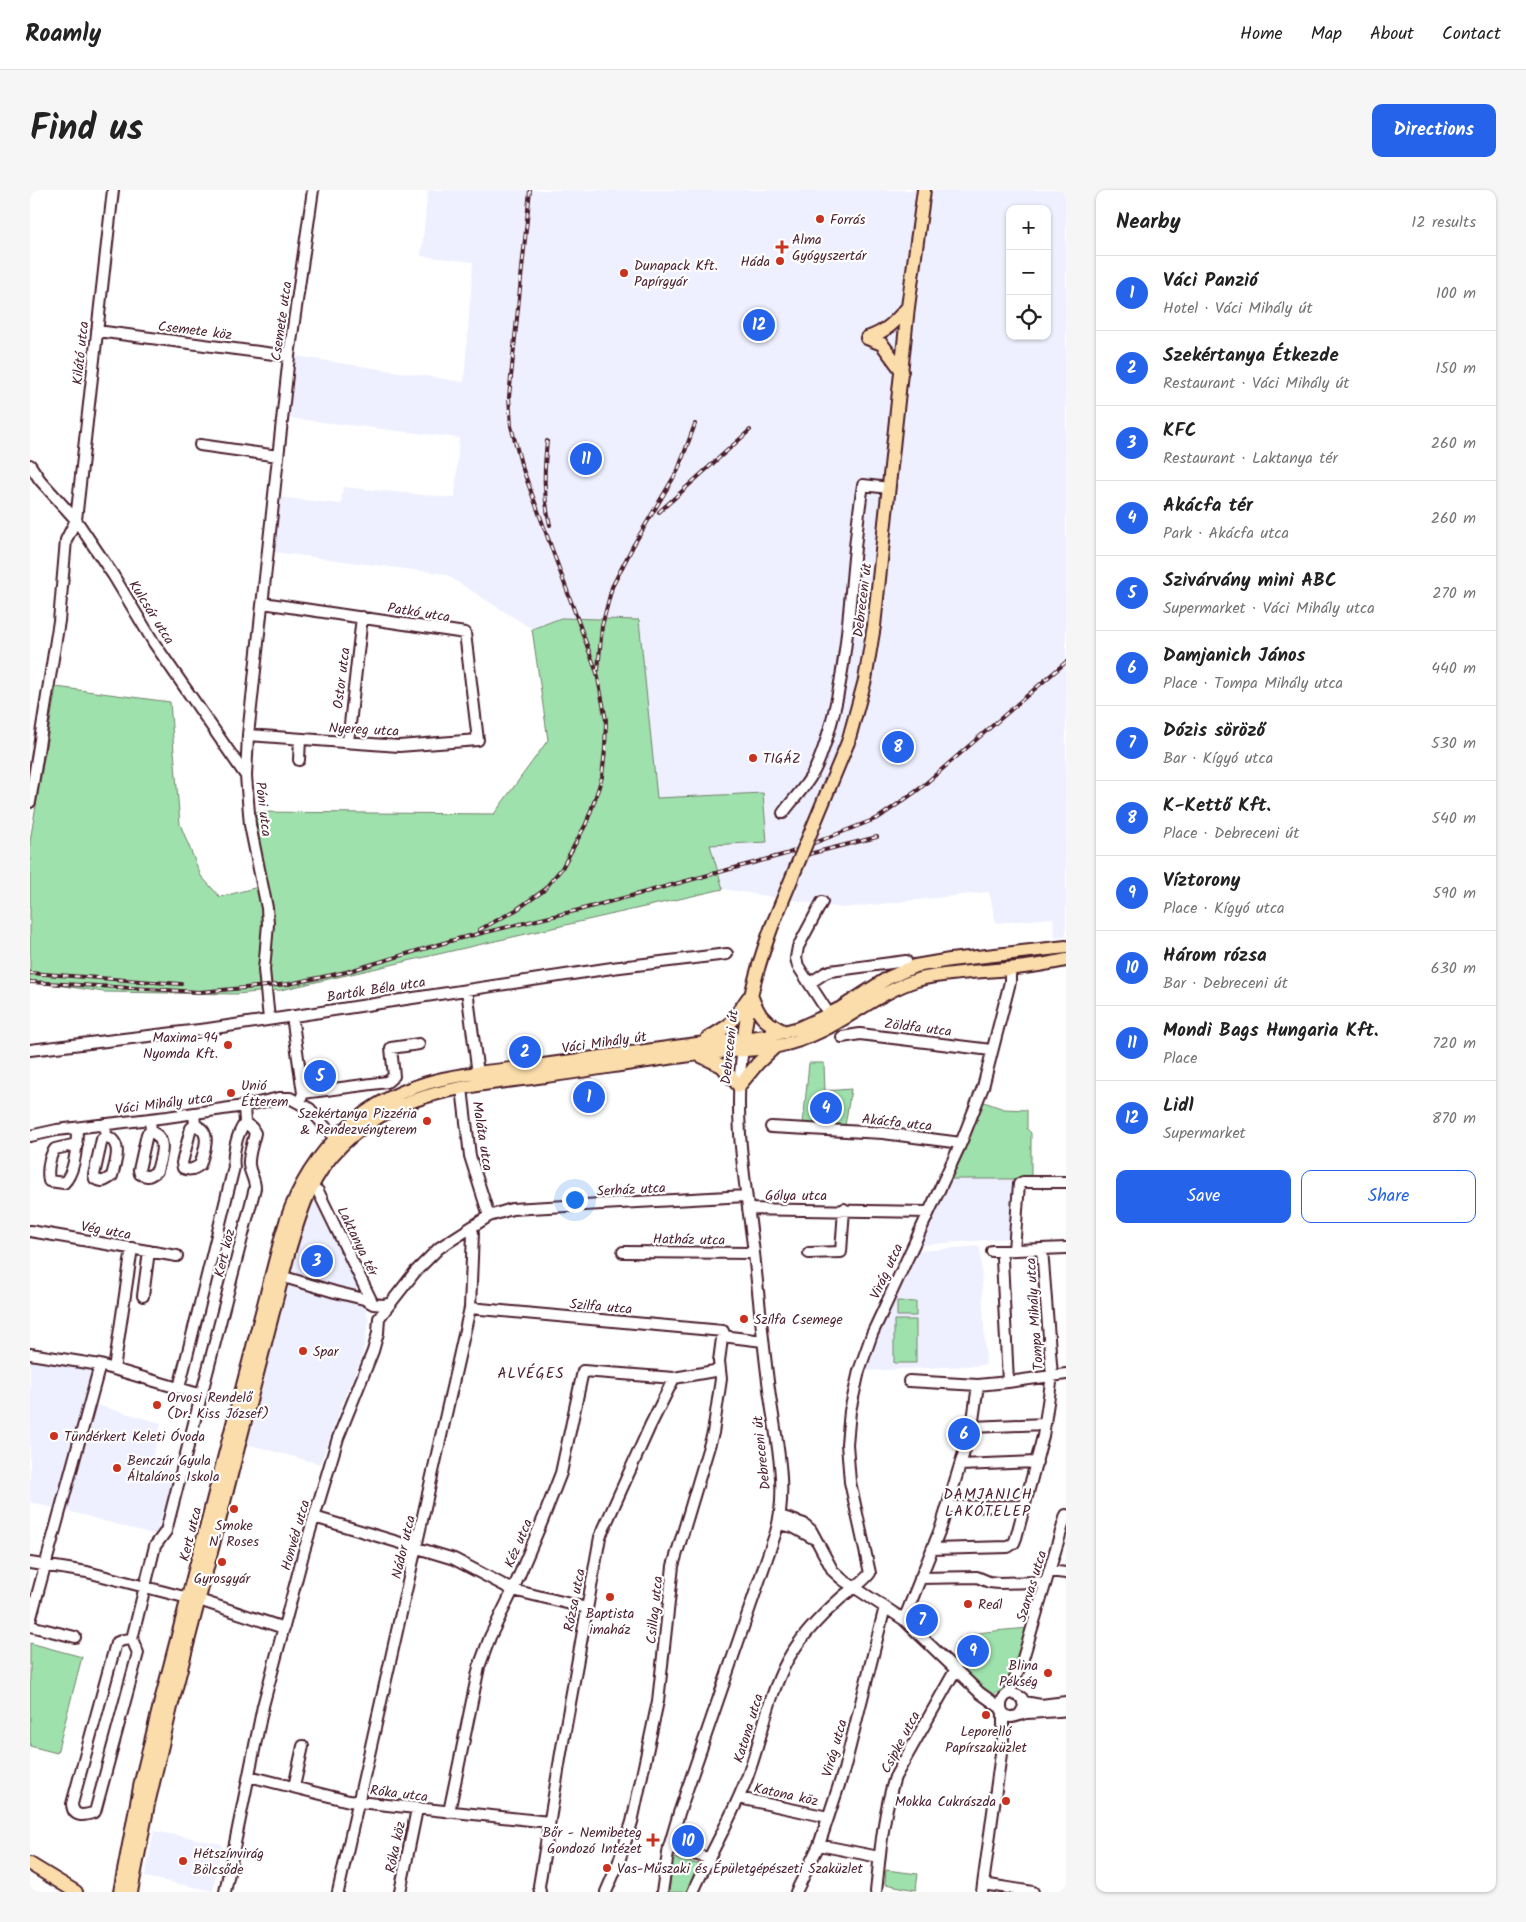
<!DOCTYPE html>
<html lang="en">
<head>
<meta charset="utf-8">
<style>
	body { margin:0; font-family:Kalam,sans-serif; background:#f6f6f6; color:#222 }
	.controls { position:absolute; right:15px; top:15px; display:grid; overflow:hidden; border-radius:10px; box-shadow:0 1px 4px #0004 }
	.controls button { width:45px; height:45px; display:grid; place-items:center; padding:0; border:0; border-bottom:1px solid #e0e0e0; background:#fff; color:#222; font:25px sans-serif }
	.you { position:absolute; left:544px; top:1009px; width:18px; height:18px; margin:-12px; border:4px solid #fff; border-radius:50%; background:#1a73e8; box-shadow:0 0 0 8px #1a73e833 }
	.badge { display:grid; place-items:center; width:32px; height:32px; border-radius:50%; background:#2563eb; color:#fff; font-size:16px; font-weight:700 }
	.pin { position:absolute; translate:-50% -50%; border:2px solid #fff; box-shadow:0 1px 5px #0006 }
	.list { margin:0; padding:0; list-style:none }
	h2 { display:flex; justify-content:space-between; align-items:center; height:65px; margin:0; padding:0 20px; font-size:21px }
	h2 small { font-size:16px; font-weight:400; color:#767676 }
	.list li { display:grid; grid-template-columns:32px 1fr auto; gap:15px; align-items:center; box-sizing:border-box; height:75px; padding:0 20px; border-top:1px solid #e0e0e0 }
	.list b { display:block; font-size:19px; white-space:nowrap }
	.list p { margin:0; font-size:16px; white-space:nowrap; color:#767676 }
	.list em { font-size:16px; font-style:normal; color:#767676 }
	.actions { display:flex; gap:10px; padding:15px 20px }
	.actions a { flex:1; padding:11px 0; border:1px solid #2563eb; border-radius:10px; text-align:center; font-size:18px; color:#2563eb }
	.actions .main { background:#2563eb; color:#fff }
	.icon { flex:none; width:28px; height:28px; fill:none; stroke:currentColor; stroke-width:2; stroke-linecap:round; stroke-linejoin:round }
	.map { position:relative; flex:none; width:1036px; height:1702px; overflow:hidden; border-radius:10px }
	header { display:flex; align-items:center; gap:30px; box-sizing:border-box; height:70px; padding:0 25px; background:#fff; border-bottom:1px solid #e0e0e0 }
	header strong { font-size:24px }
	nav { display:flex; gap:28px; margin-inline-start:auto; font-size:18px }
	.intro { display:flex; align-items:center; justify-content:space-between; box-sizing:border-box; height:120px; padding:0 30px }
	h1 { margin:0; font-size:35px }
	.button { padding:12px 22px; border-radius:10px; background:#2563eb; color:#fff; font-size:18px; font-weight:700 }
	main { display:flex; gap:30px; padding:0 30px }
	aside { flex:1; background:#fff; border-radius:10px; box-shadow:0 1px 4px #0004 }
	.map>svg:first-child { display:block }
	.built { fill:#eef0ff; fill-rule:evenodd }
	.green { fill:#9ee1ac; stroke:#74806c }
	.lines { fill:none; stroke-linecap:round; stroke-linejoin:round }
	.minor-casing { stroke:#4a1f2b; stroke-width:14 }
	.major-casing { stroke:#4a1f2b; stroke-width:16 }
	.minor { stroke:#fff; stroke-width:10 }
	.major { stroke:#fbddab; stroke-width:12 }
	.rail-casing { stroke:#4a1f2b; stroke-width:4 }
	.rail { stroke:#fff; stroke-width:2; stroke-dasharray:5.5; stroke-linecap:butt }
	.major-bridge-casing { stroke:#4a1f2b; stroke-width:16; stroke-linecap:butt }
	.major-bridge { stroke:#fbddab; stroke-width:12 }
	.poi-dot { fill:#c8321e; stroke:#fff; stroke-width:2 }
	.labels { text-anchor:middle; stroke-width:4.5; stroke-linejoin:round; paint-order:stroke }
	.poi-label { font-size:14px; fill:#4a1f2b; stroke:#fff; text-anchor:start }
	.street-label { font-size:14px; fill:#4a1f2b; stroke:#fff }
	.neighbourhood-label { font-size:15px; letter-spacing:1px; fill:#4a1f2b; stroke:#fff }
</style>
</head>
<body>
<header>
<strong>Roamly</strong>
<nav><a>Home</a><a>Map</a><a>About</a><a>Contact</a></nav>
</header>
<div class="intro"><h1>Find us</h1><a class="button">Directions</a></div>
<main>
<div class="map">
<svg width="1036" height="1702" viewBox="0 0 1036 1702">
	<rect width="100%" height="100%" fill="#fff"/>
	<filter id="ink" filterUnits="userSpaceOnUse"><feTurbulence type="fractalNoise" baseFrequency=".02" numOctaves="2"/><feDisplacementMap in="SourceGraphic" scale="10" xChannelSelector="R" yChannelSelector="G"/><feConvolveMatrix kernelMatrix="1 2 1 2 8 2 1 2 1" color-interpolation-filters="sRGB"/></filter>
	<g filter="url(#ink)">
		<path class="built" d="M398,0h638v746l-11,2 -2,-20 -57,5 -7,-31 -146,16 -120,-19 -13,-44 -48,3 -23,-227 -78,-3 -29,11 -87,-55 -172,-22 4,-55 64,7 2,-17 112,11 4,-60 -171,-20 7,-62 169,26 9,-120 -52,-6zM980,19h37v127h-37z
			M921,989h62l-2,59 -91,7z
			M282,1005l47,94 10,30 -7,38 -18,42 -24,65 -77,-21 56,-220z
			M950,1056l6,119 -121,6 29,-73 24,-47z
			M0,1169l66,11 -39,139 -27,-7z
			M60,1213l71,20 -10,42 24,7 -19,63 -96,-26z
			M124,1641l68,13 -9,47 -68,-14z"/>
		<path class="green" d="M531,428l78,2 18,178 106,-5 4,49 -57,3 13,44 -442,101 -45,4 -132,-2 -74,-11v-140l26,-154 114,15 10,122 21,52 19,21 42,-11 -10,-74 242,2 54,-74 -16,-111z
			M779,873h15l1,28 26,-2 -6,37 -42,-2z
			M954,912l20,7 23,1v19l4,4v46h-80z
			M867,1111l19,1v14h-19z
			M864,1130h22v43h-22z
			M998,1438l-20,59 -16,9 -38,-32c-1,-8 -3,-19 5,-25 11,-8 54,-9 69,-11z
			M0,1453l52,14 -25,96 -27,-7z
			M643,1668l29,7 -12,27h-21z
			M856,1680l32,4 -2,16 -31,-6z"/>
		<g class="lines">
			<g class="minor-casing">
				<path id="minor" d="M67,141l192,25
					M170,255l78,11
					M0,275l10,15 36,40 37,55 41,68 92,133
					M218,545l151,11 79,-6 -13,-107 -202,-30
					M318,552l14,-125
					M269,570l1,-21
					M0,612l29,-181 7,-81 10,-20 37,-330
					M753,623c10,-14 22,-25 30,-40 10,-18 16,-41 21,-61 18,-75 16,-152 29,-227l26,3
					M792,712l-24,45 -2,11 2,8 31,48
					M780,793l15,-10 5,-2 76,-10
					M437,800l11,84
					M262,826l11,77 -2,6
					M239,829l-5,-49 4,-46 -1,-16 -17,-83 -4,-49 2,-41 41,-379 24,-166
					M812,847l18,-3 131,16
					M0,860l178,-21 404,-61 115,-14
					M432,898l8,68 19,60
					M273,903l84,-11 7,-6 -3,-28 28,-4
					M164,923l1,12 -4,3 -9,35 1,5c7,3 11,1 17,-3 4,-14 13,-33 -5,-40
					M120,929l1,13 -4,2 -8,36 1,4c7,4 10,2 17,-3 3,-13 12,-33 -6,-39
					M75,934l1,12 -4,3 -8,36 1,4c7,4 10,2 17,-3 3,-13 12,-33 -6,-40
					M741,937l112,6 78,10
					M47,938c0,16 -1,43 -13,55l-15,-2c-2,-10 0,-24 6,-32l22,-5
					M0,946l27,-6 110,-13 77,-11 35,-8h11l20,11 29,34
					M288,1001l55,113 11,1 7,-2
					M718,1019l181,3
					M0,1041l147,25
					M984,1060l5,-66 4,-2h43
					M962,1061l74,-3
					M593,1062l131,1
					M779,1063l32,-1 3,-43
					M972,1069l6,123
					M247,1085l58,17 29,7 9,5
					M113,1106l6,-45
					M440,1118l253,23 2,5 5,1 33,4
					M0,1164l70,11 102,30
					M84,1179l18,-121
					M879,1191l69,4 30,-3 58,-8
					M149,1198l55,-221c-2,-13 3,-34 11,-44l-1,-17
					M942,1237l73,-3
					M930,1275l77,-3
					M917,1317l78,-1
					M750,1326l24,8 7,6 22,41 10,9 60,39 77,74 21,15
					M284,1327l140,42 59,31 74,18
					M748,1334l15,3 20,11
					M902,1359l76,-2 6,-4 2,-5 27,-102 9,-60 -10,-127
					M0,1373l57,9 101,26
					M1019,1381l17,2
					M890,1388l57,-1 12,5 10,1 39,-1
					M169,1410l85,28
					M873,1429l4,-7 34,-85 19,-62 12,-38 6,-42
					M0,1431l70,-256
					M0,1436l45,11
					M102,1449l-9,1 -7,3 -44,161c1,14 12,12 23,8l43,-159 -6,-14 23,-93 11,-15 89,-343c0,-9 -5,-14 -6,-23 -1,-10 4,-22 6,-32l-3,-5 -7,-5
					M978,1504l13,-29 45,-150
					M994,1512l17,3 25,-3
					M990,1524l4,-7 -2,-9 -10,-5c-13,2 -16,22 -1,24 5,0 10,-3 15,-4 13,-1 27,-1 40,-3
					M219,1586l100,25 200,21
					M264,1597l9,-41
					M709,1608l89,19
					M419,1622l30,-145 11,-30 23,-47 30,-71 18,-46 22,-102 91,7
					M789,1655l60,12
					M639,1657l39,11
					M953,1694l50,8
					M195,1702l38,-186 41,-155 34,-113 35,-87 5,-18 1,-15 36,-46 24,-24 50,-32 23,-7 234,-13
					M308,1702l132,-584 3,-75 -2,-5
					M370,1702l17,-83
					M510,1702l-1,-6 22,-133 39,-216 50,-111 24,-48 46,-8
					M576,1702l12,-28 14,-42 26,-121 15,-135 40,-133 8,-54 -2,-18 4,-30
					M632,1702l7,-45 10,-34 97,-281c13,-46 -1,-96 -7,-143 -6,-45 -10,-90 -15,-136 -8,-67 -22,-136 -11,-204
					M663,1702c17,-39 40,-76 55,-117 14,-38 20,-78 39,-114 12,-22 36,-47 55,-64 9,-8 20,-13 28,-24l-20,-91 -3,-38 3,-33 9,-40 13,-37 57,-122 32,-69 22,-56 27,-105v-14
					M766,1702l23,-47 25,-75 41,-163
					M846,1702c4,-38 7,-78 19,-115l61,-108
					M952,1702l21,-153v-26"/>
			</g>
			<g class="major-casing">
				<path id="major" d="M837,148c20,-7 27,-15 41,-31
					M837,148l15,6 20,27
					M818,552l17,-62 9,-54 34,-319 16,-117
					M721,805c9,24 13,26 34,37
					M677,849l22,-14 19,-27
					M713,855c4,-42 15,-81 29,-119
					M669,865l23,11 17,20 19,-23 18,-17
					M0,1674l46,28
					M90,1702l21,-110 19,-77 122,-470c20,-73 71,-130 145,-152 34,-10 80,-13 116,-18 51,-7 102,-14 154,-21 25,-3 50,-5 75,-9l27,-7 20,-9 22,-11 47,-30 27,-12 35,-6 116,-13
					M101,1702l17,-88 23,-97 118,-457c12,-40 22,-75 53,-105 57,-56 129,-59 204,-69 51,-7 102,-16 153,-22 27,-4 54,-3 79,-8 56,-11 89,-50 139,-66 17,-5 35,-6 53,-8 32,-2 65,-5 96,-12"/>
			</g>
			<use href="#minor" class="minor"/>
			<use href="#major" class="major"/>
			<g class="rail-casing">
				<path id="rail" d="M517,251c-3,29 -4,56 3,84
					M629,322l91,-82
					M568,480l4,-44 10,-39 21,-41 45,-76 17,-46
					M767,667l80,-20
					M449,740l37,-20 27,-19 19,-23 24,-44 8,-22 8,-25 3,-28 1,-29 -9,-47 -76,-209 -10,-38 -2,-29 21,-207
					M0,783l151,11
					M0,792l169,10 90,-8 57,-12 111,-33 122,-29 207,-56 92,-36 40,-28 148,-128"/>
			</g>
			<use href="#rail" class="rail"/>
			<g class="major-bridge-casing">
				<path id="major-bridge" d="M742,736l76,-184"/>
			</g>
			<use href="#major-bridge" class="major-bridge"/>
		</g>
	</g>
	<g class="poi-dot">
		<circle cx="790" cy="29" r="5"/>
		<path d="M749.5 49.5h5v5h5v5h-5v5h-5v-5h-5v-5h5z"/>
		<circle cx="750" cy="71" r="5"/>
		<circle cx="594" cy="83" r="5"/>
		<circle cx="723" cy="568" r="5"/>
		<circle cx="198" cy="855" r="5"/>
		<circle cx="201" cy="903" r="5"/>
		<circle cx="397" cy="931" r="5"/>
		<circle cx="714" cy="1129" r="5"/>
		<circle cx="273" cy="1161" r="5"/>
		<circle cx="127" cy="1215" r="5"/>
		<circle cx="24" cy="1246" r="5"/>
		<circle cx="87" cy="1278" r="5"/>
		<circle cx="204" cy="1319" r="5"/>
		<circle cx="192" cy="1372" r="5"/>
		<circle cx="580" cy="1407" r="5"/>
		<circle cx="938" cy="1414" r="5"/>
		<circle cx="1018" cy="1483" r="5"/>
		<circle cx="956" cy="1525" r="5"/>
		<circle cx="976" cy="1611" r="5"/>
		<path d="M620.5 1642.5h5v5h5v5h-5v5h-5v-5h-5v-5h5z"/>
		<circle cx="153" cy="1671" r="5"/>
		<circle cx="577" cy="1678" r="5"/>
	</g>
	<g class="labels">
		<g class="poi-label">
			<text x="800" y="34">Forrás</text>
			<text x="762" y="54">Alma<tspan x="762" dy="16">Gyógyszertár</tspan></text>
			<text x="740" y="76" text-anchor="end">Háda</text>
			<text x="604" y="80">Dunapack Kft.<tspan x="604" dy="16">Papírgyár</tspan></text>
			<text x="733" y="573">TIGÁZ</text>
			<text x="188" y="852" text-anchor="end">Maxima-94<tspan x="188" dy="16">Nyomda Kft.</tspan></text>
			<text x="211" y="900">Unió<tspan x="211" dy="16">Étterem</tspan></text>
			<text x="387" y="928" text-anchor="end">Szekértanya Pizzéria<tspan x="387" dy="16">&amp; Rendezvényterem</tspan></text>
			<text x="724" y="1134">Szílfa Csemege</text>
			<text x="283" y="1166">Spar</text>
			<text x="137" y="1212">Orvosi Rendelő<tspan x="137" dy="16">(Dr. Kiss József)</tspan></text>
			<text x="34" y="1251">Tündérkert Keleti Óvoda</text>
			<text x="97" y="1275">Benczúr Gyula<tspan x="97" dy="16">Általános Iskola</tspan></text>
			<text x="204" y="1340" text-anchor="middle">Smoke<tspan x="204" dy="16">N' Roses</tspan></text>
			<text x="192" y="1393" text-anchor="middle">Gyrosgyár</text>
			<text x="948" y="1419">Reál</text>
			<text x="580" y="1428" text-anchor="middle">Baptista<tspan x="580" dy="16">imaház</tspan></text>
			<text x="1008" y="1480" text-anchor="end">Blina<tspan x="1008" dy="16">Pékség</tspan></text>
			<text x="956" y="1546" text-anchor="middle">Leporelló<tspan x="956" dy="16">Papírszaküzlet</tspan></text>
			<text x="966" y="1616" text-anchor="end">Mokka Cukrászda</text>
			<text x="612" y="1647" text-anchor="end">Bőr - Nemibeteg<tspan x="612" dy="16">Gondozó Intézet</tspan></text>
			<text x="163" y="1668">Hétszínvirág<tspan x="163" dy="16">Bölcsőde</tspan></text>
			<text x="587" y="1683">Vas-Műszaki és Épületgépészeti Szaküzlet</text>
		</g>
		<g class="street-label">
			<text transform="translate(251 131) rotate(-82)" y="5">Csemete utca</text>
			<text transform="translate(165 140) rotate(7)" y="5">Csemete köz</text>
			<text transform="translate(50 163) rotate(-84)" y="5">Kilátó utca</text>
			<text transform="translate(832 410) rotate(-83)" y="5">Debreceni út</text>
			<text transform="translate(122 422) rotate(58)" y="5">Kulcsár utca</text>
			<text transform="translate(389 422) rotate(9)" y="5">Patkó utca</text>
			<text transform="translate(311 488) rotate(-83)" y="5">Ostor utca</text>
			<text transform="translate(334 539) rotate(3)" y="5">Nyereg utca</text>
			<text transform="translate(234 619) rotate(83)" y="5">Póni utca</text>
			<text transform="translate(346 799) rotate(-9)" y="5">Bartók Béla utca</text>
			<text transform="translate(888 837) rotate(7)" y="5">Zöldfa utca</text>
			<text transform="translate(574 852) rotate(-8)" y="5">Váci Mihály út</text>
			<text transform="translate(699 857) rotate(-84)" y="5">Debreceni út</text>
			<text transform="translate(134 913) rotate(-7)" y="5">Váci Mihály utca</text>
			<text transform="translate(867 932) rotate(6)" y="5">Akácfa utca</text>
			<text transform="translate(453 946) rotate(81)" y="5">Maláta utca</text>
			<text transform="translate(601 999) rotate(-3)" y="5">Serház utca</text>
			<text x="766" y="1010">Gólya utca</text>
			<text transform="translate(76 1040) rotate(10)" y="5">Vég utca</text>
			<text transform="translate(659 1049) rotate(1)" y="5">Hatház utca</text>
			<text transform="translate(328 1051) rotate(64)" y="5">Laktanya tér</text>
			<text transform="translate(194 1063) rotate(-76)" y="5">Kert köz</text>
			<text transform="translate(856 1081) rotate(-65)" y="5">Virág utca</text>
			<text transform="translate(571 1116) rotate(5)" y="5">Szilfa utca</text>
			<text transform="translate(1004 1124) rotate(-94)" y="5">Tompa Mihály utca</text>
			<text transform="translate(731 1263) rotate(-96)" y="5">Debreceni út</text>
			<text transform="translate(160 1344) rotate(-76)" y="5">Kert utca</text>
			<text transform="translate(265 1345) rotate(-74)" y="5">Honvéd utca</text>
			<text transform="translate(488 1353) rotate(-67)" y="5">Kéz utca</text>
			<text transform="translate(373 1357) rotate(-77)" y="5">Nádor utca</text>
			<text transform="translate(1001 1396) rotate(-73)" y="5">Szarvas utca</text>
			<text transform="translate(544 1410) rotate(-79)" y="5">Rózsa utca</text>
			<text transform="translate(624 1420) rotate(-84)" y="5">Csillag utca</text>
			<text transform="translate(718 1538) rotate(-73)" y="5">Katona utca</text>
			<text transform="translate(870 1552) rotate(-62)" y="5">Csipke utca</text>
			<text transform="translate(804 1558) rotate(-74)" y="5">Virág utca</text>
			<text transform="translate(369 1603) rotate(7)" y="5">Róka utca</text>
			<text transform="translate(756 1604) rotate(12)" y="5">Katona köz</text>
			<text transform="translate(365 1657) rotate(-78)" y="5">Róka köz</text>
		</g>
		<g class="neighbourhood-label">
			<text x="501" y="1188">ALVÉGES</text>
			<text x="958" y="1309">DAMJANICH<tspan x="958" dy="17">LAKÓTELEP</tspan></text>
		</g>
	</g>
</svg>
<div class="controls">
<button>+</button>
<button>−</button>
<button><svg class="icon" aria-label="locate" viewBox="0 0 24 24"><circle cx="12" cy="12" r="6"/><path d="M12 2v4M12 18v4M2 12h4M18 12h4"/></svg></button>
</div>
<div class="you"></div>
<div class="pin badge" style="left:559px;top:907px">1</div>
<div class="pin badge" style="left:495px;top:862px">2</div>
<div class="pin badge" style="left:287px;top:1071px">3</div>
<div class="pin badge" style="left:796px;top:918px">4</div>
<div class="pin badge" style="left:290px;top:886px">5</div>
<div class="pin badge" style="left:934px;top:1244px">6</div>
<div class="pin badge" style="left:892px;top:1430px">7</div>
<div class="pin badge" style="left:868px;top:557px">8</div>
<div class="pin badge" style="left:943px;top:1461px">9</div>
<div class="pin badge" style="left:658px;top:1651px">10</div>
<div class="pin badge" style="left:556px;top:269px">11</div>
<div class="pin badge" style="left:729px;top:135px">12</div>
</div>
<aside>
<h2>Nearby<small>12 results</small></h2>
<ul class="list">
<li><span class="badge">1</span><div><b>Váci Panzió</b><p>Hotel · Váci Mihály út</p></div><em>100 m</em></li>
<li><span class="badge">2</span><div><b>Szekértanya Étkezde</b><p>Restaurant · Váci Mihály út</p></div><em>150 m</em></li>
<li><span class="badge">3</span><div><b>KFC</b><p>Restaurant · Laktanya tér</p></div><em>260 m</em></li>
<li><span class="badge">4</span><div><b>Akácfa tér</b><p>Park · Akácfa utca</p></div><em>260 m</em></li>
<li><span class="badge">5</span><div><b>Szivárvány mini ABC</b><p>Supermarket · Váci Mihály utca</p></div><em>270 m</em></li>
<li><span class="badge">6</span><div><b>Damjanich János</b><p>Place · Tompa Mihály utca</p></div><em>440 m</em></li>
<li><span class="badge">7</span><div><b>Dózis söröző</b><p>Bar · Kígyó utca</p></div><em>530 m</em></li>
<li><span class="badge">8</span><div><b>K-Kettő Kft.</b><p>Place · Debreceni út</p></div><em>540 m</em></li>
<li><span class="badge">9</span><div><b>Víztorony</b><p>Place · Kígyó utca</p></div><em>590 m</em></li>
<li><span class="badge">10</span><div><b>Három rózsa</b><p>Bar · Debreceni út</p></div><em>630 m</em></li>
<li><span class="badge">11</span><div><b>Mondi Bags Hungaria Kft.</b><p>Place</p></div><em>720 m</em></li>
<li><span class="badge">12</span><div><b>Lidl</b><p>Supermarket</p></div><em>870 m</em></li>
</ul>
<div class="actions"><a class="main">Save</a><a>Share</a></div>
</aside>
</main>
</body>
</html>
